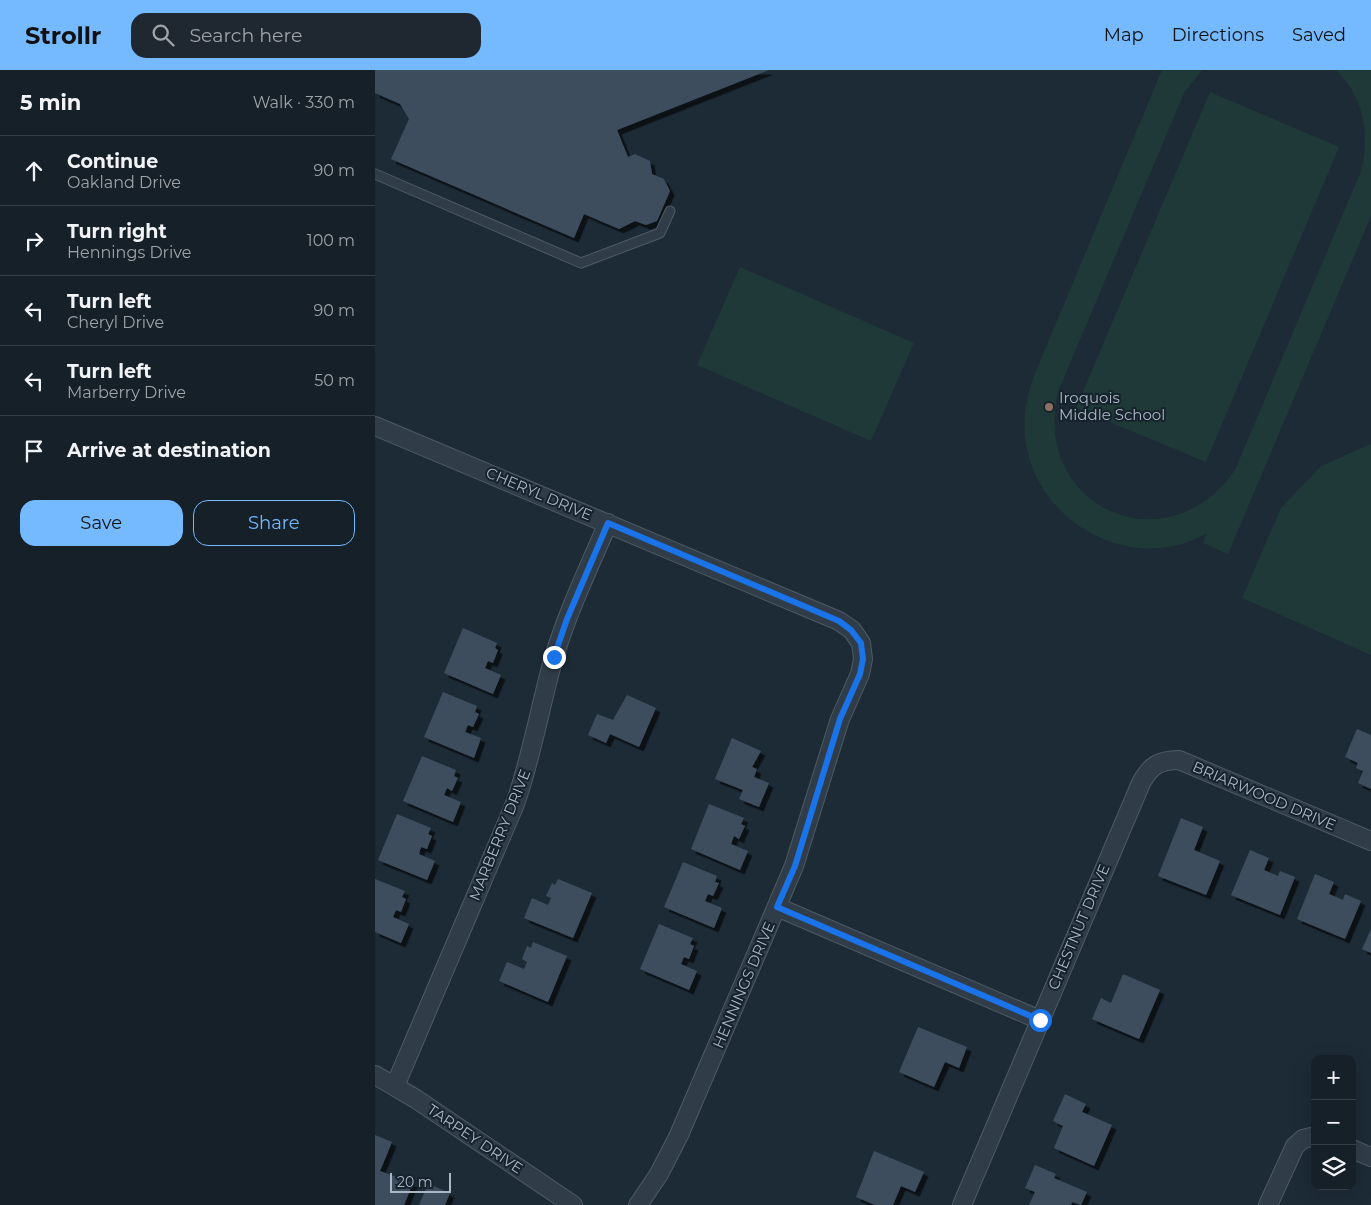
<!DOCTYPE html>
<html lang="en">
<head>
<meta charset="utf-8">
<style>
	body { margin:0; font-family:Montserrat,sans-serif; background:#1f2831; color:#f1f3f6 }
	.controls { position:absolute; right:15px; bottom:15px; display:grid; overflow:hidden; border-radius:10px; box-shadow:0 5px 20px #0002 }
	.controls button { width:45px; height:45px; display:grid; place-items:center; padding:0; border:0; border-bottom:1px solid #353e46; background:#162029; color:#f1f3f6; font:25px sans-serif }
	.scale { position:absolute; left:15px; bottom:12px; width:61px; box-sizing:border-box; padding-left:5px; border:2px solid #aab7c5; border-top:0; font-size:14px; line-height:18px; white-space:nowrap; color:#aab7c5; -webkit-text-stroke:4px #16222c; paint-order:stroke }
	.stop { position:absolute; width:15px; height:15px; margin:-11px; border:4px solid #1a73e8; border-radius:50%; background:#fff }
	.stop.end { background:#1a73e8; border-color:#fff; box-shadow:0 1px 5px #0008 }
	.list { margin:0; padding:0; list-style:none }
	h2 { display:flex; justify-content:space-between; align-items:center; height:65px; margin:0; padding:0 20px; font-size:21px }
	h2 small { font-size:16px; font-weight:400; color:#9ea3a8 }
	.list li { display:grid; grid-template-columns:32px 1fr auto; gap:15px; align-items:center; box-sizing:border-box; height:70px; padding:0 20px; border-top:1px solid #353e46 }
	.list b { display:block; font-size:19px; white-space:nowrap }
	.list p { margin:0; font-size:16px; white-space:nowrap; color:#9ea3a8 }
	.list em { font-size:16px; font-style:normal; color:#9ea3a8 }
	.actions { display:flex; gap:10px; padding:15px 20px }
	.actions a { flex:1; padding:11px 0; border:1px solid #75b9ff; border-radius:15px; text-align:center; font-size:18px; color:#75b9ff }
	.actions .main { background:#75b9ff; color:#111 }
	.icon { flex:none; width:28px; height:28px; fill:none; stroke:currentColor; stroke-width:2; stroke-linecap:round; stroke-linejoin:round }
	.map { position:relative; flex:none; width:996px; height:1135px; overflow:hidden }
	header { display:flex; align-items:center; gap:30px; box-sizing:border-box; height:70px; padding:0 25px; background:#75b9ff; color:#111 }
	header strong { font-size:24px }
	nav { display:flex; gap:28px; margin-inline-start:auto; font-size:18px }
	.search { width:350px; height:45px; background:#1f2831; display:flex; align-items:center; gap:12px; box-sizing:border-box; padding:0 18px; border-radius:15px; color:#9ea3a8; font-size:19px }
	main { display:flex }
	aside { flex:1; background:#162029 }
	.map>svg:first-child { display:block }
	.green { fill:#1f3838 }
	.building { fill:#3d4e5d; filter:url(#shadow) }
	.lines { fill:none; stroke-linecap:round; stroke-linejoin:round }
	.service-casing { stroke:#4e5a66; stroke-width:11 }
	.minor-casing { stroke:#4e5a66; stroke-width:20 }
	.service { stroke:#303d48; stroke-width:9 }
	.minor { stroke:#303d48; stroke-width:18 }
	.route { stroke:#1a73e8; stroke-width:6 }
	.education-dot { fill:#8d6e63; stroke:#16222c; stroke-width:2 }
	.labels { text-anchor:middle; stroke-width:4; stroke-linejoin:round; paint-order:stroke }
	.poi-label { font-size:15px; fill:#aab7c5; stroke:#16222c; text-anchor:start }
	.street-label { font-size:15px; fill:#aab7c5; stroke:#16222c }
</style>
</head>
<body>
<header>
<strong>Strollr</strong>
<div class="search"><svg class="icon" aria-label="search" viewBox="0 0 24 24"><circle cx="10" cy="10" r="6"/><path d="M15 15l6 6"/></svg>Search here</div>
<nav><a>Map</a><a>Directions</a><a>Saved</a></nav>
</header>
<main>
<aside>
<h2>5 min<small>Walk · 330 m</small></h2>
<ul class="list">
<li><svg class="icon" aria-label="ahead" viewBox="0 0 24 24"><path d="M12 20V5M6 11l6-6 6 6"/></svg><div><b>Continue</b><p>Oakland Drive</p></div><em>90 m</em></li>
<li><svg class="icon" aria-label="right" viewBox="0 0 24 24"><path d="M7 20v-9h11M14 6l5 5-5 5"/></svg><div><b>Turn right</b><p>Hennings Drive</p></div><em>100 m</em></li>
<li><svg class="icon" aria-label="left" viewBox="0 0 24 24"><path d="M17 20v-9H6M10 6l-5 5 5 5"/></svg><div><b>Turn left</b><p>Cheryl Drive</p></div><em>90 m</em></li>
<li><svg class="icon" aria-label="left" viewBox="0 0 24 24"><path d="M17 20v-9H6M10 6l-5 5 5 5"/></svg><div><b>Turn left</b><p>Marberry Drive</p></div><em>50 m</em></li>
<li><svg class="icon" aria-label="arrive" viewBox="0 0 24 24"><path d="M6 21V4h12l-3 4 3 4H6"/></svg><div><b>Arrive at destination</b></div></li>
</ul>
<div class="actions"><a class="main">Save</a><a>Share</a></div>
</aside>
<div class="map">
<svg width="996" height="1135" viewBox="0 0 996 1135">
	<defs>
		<filter id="shadow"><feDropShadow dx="4.5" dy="4.5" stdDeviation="0" flood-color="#0009"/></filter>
	</defs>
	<rect width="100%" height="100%" fill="#1d2b37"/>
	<path class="green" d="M787,0h40l-18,23 -126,299c-27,116 109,176 177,78l126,-299c9,-37 3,-74 -25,-101h35v146l-143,338 -25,-11 4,-10c-69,41 -161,-4 -179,-80 -7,-25 -3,-50 5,-75z
		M835,22l129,55 -133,315 -130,-54z
		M365,197l174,76 -43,98 -174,-76z
		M996,374v211l-129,-57 39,-90 40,-42z"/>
	<path class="building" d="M0,0h394l-152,60 11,27 7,-3 15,7 2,13 12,5 6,12 -13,30 -11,4 -11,-4 -16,8 -35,-15 -10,24 -183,-79 18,-40 -9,-15 -25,-11z
		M88,558l34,15 -2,5 3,2 -5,13 -5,-2 -3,7 16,7 -8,19 -49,-21z
		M68,622l34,14 -2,6 4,2 -6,13 -5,-2 -3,7 16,6 -7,20 -50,-21z
		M252,625l29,13 -17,39 -29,-13 -4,9 -18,-8 9,-21 16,6z
		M982,659l14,6v54l-13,-6 5,-12 -7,-3 2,-5 -13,-6z
		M357,668l29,13 -9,16 5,2 -3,8 15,6 -10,24 -20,-8 4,-9 -28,-11z
		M47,686l34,14 -2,6 4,2 -6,13 -5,-3 -3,7 17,7 -8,20 -50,-21z
		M334,734l35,14 -3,6 4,2 -6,13 -5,-3 -3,8 17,7 -8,19 -49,-21z
		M22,744l34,14 -3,6 4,2 -5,13 -6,-2 -2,7 16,7 -8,19 -49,-20z
		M806,748l22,9 -9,23 26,11 -14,34 -48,-19z
		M875,780l19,8 -5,12 14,6 2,-5 15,6 -15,38 -49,-20z
		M308,792l34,14 -2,6 4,1 -6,13 -5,-2 -3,7 17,7 -8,20 -50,-21z
		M940,804l19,8 -5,12 14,6 2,-6 16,7 -16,38 -48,-20z
		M0,809l30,12 -3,6 4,2 -5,13 -5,-2 -3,7 16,7 -8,19 -26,-11z
		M183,809l34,14 -19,45 -49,-20 8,-20 16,7 3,-7 -5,-2 6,-13 3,2z
		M284,854l34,14 -3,6 4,2 -5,13 -5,-2 -3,7 16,7 -8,19 -49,-21z
		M996,859v24l-9,-4z
		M158,872l34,14 -19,46 -49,-21 8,-19 17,7 3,-7 -5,-3 5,-13 4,2z
		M748,904l37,16 -21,49 -47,-20 9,-21 10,5z
		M543,957l49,20 -8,21 -14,-6 -11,25 -35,-15z
		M690,1024l21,10 -4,8 30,13 -18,41 -40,-18 9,-22 -10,-5z
		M0,1065l17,7 -12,29 33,12 -9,22h-29z
		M499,1081l50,21 -9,20 -14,-6 -8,19h-18l-19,-8z
		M660,1095l21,9 -2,4 33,14 -6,13 -9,-3 -1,3h-42l6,-13 -10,-4z
		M53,1114l22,9 -5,12h-26z"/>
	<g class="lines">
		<g class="service-casing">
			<path id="service" d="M0,104l206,89 79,-30 10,-22"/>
		</g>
		<g class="minor-casing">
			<path id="minor" d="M0,356l464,195 13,9 9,13 2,16 -3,15 -20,45 -46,147 -115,269 -20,39 -21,31
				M402,837l263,113
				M0,1005l41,24 157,106
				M20,1016l120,-282c17,-48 25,-98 39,-147 14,-46 35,-90 54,-134
				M977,1079l19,8
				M587,1135l179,-422c9,-17 18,-23 38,-23l192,81
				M893,1135l27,-59 8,-7 12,-3"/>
		</g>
		<use href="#service" class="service"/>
		<use href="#minor" class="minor"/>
	</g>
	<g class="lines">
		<path class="route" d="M179,587l13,-38 41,-96 231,98 12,9 10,13 2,16 -3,15 -20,45 -45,147 -18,41 263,113"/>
	</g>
	<circle class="education-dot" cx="674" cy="337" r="5"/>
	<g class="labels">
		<g class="poi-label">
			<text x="684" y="333">Iroquois<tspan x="684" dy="17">Middle School</tspan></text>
		</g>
		<g class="street-label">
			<text transform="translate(164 424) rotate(23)" y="5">CHERYL DRIVE</text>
			<text transform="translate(889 726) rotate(23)" y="5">BRIARWOOD DRIVE</text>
			<text transform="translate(125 765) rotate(-68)" y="5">MARBERRY DRIVE</text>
			<text transform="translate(704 857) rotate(-67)" y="5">CHESTNUT DRIVE</text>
			<text transform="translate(369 915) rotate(-67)" y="5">HENNINGS DRIVE</text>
			<text transform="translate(100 1069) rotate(34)" y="5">TARPEY DRIVE</text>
		</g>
	</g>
</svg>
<div class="controls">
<button>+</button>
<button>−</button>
<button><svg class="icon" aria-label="layers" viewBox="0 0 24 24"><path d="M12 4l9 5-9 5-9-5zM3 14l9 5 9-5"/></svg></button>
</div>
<div class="scale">20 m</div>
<div class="stop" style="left:665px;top:950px"></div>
<div class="stop end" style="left:179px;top:587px"></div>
</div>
</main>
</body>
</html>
